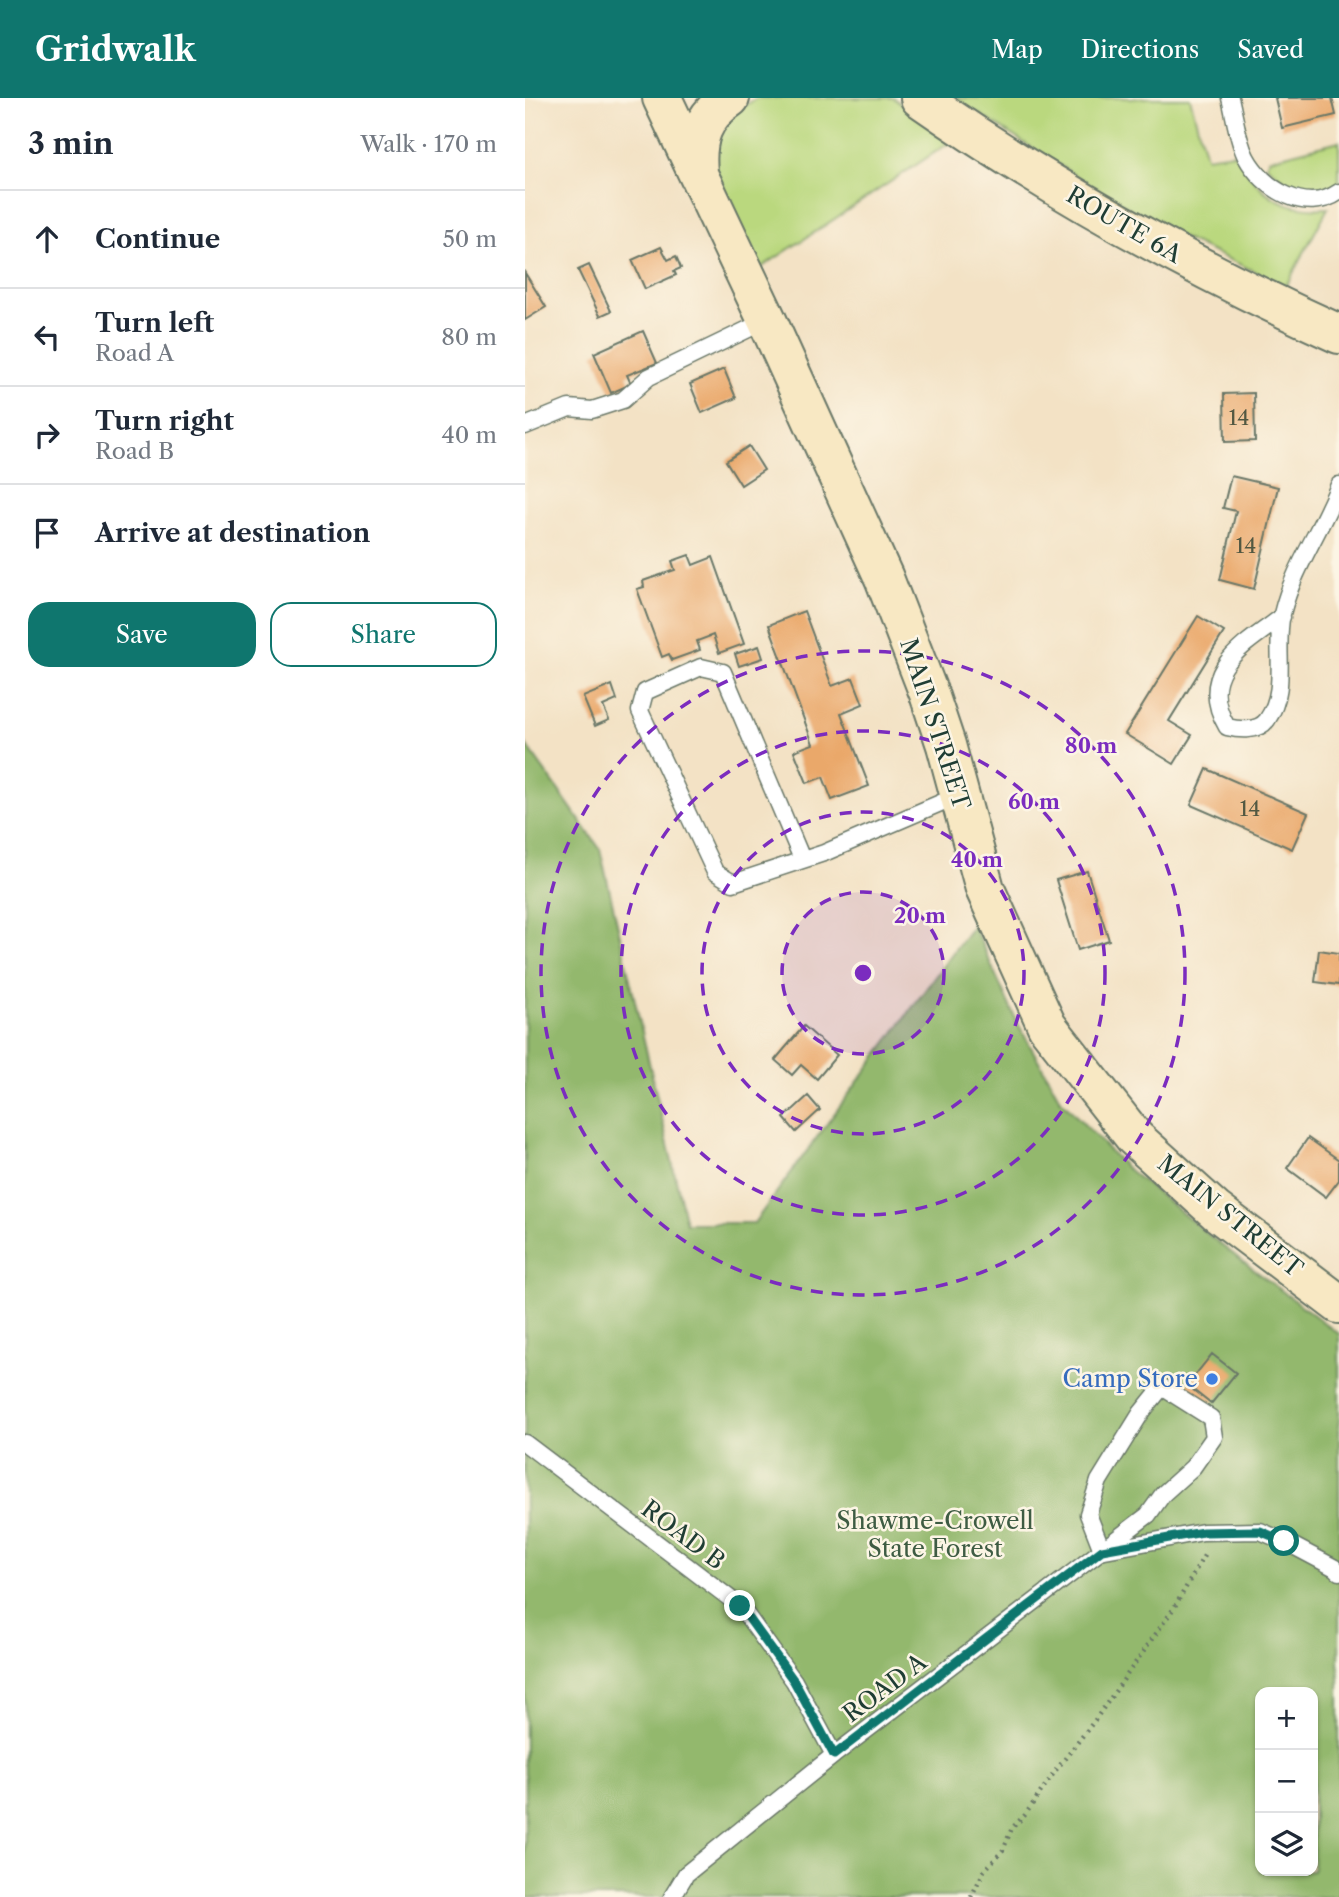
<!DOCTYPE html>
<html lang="en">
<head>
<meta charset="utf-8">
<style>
	body { margin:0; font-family:"Libre Caslon Text",serif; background:#f2f2f3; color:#1f2937 }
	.controls { position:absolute; right:21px; bottom:21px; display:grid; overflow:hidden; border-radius:14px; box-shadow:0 2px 5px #0004 }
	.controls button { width:63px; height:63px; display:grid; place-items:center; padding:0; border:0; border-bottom:2px solid #e0e1e3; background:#fff; color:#1f2937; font:35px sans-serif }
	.stop { position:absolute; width:21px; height:21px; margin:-16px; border:5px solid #0f766e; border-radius:50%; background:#fff }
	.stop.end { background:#0f766e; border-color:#fff; box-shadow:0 2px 7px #0008 }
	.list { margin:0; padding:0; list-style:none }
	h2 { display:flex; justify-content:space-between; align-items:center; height:91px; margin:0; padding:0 28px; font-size:30px }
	h2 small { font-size:23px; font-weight:400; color:#747a83 }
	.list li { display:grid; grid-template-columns:46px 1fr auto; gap:21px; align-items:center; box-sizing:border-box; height:98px; padding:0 28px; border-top:2px solid #e0e1e3 }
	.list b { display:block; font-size:26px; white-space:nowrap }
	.list p { margin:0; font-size:23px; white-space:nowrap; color:#747a83 }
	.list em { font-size:23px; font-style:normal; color:#747a83 }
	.actions { display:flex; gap:14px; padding:21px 28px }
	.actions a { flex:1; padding:16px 0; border:2px solid #0f766e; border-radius:21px; text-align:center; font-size:24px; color:#0f766e }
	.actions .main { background:#0f766e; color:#fff }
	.icon { flex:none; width:38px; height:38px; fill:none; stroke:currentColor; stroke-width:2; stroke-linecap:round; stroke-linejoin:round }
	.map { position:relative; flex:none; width:814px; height:1799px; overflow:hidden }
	header { display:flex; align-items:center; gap:42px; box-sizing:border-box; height:98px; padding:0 35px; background:#0f766e; color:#fff }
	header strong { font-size:33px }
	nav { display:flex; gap:38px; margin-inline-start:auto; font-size:24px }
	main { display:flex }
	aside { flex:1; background:#fff }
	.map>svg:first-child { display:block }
	.green { fill:#bad87e; stroke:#6c8a59; stroke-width:2 }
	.forest { fill:#93b86d; stroke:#597a50; stroke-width:2; fill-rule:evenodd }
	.building { fill:#eaa86b }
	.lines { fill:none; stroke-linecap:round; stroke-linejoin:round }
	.service-casing { stroke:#697767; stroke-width:19 }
	.secondary-casing { stroke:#697767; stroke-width:42 }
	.path { stroke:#697767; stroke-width:4.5; stroke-dasharray:2 5; stroke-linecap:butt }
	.service { stroke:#fff; stroke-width:16 }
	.secondary { stroke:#f8e8c3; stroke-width:38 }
	.route { stroke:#0f766e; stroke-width:9 }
	.ring { fill:none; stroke:#7b2cbf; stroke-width:3.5; stroke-dasharray:12 9 }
	.shop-dot { fill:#3f7fe0; stroke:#fcf5e5; stroke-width:2.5 }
	.labels { text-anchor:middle; stroke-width:5; stroke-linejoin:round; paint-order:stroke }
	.number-label { font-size:21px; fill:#525842 }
	.street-label { font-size:24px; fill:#1f3d34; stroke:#fcf5e5 }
	.shop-label { font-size:24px; fill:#366cbe; stroke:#fcf5e5; text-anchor:end }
	.park-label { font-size:24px; fill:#3e5c43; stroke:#fcf5e5 }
	.centre { fill:#7b2cbf; stroke:#fcf5e5; stroke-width:3.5 }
	.ring-label { font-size:21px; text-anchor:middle; font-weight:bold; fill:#7b2cbf; stroke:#fcf5e5; stroke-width:5; stroke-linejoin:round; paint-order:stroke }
</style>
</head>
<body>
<header>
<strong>Gridwalk</strong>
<nav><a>Map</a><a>Directions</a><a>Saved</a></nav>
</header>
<main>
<aside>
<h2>3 min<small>Walk · 170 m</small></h2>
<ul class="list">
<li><svg class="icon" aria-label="ahead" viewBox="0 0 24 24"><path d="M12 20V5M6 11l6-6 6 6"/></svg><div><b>Continue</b></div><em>50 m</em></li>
<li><svg class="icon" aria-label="left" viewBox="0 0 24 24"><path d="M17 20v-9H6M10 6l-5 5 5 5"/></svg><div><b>Turn left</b><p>Road A</p></div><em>80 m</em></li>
<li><svg class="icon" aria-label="right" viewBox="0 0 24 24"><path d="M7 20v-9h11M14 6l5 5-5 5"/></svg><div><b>Turn right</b><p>Road B</p></div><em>40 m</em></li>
<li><svg class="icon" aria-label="arrive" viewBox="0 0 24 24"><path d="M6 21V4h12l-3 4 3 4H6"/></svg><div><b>Arrive at destination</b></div></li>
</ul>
<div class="actions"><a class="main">Save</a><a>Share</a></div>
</aside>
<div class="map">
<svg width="814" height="1799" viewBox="0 0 814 1799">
	<rect width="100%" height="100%" fill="#fcf5e5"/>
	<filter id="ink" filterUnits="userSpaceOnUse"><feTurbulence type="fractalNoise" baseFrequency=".0143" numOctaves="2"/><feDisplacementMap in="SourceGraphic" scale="14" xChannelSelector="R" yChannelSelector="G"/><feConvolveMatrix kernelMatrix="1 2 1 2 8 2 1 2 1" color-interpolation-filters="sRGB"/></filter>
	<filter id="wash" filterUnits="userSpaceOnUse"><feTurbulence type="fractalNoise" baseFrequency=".00686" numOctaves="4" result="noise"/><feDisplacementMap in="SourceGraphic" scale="28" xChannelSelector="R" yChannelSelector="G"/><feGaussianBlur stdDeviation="1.57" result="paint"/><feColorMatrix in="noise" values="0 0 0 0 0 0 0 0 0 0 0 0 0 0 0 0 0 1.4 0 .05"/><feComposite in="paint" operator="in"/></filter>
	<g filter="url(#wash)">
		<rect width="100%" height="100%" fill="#f3e2c5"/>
		<path class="green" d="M232,0h136l59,43 -193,128 -43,-97 -5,-23 24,-37z
			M429,0h236l16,59 27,-4c11,9 15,21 24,31 20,21 43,26 71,24l-42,78 -101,-47 -79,-44z
			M814,43v44c-28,22 -51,-2 -73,-20l3,-6z"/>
		<path class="forest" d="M0,645l75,106 86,374h68l219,-298 44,97 43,77 65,68 99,80 115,87v563h-814zM735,1594h53v179h-53z"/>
		<g id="blocks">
			<path class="building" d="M750,0h57l4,17 -54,13z
				M136,149l7,13 8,-4 5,12 -7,3 2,4 -31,14 -13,-29z
				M64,167l22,46 -11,5 -22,-46z
				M0,175l21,34 -21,13z
				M118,233l14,32 -30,12 4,9 -20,9 -17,-40z
				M199,271l12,29 -34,15 -12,-29z
				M729,295l1,48 -30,1 -1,-48z
				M224,348l15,24 -23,15 -15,-24z
				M706,378l47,11 -24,102 -34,-9 16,-69 -13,-3z
				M164,457l4,10 20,-8 31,87 -25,9 -6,-18 -16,6 3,9 -28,10 -3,-6 -7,3 -25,-68 7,-2 -1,-6 32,-11 -3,-9z
				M279,513l28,75 21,-8 10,26 -22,9 28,73 -37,14 -9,-23 -16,6 -13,-32 19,-7 -44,-119z
				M673,518l26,16 -55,89 23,14 -18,29 -49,-30z
				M234,548l4,12 -24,8 -4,-12z
				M87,587l5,15 -14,6 6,14 -14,6 -12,-29z
				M682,671l101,44 -16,36 -101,-44z
				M562,773l22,69 -31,10 -22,-70z
				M794,852l20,3v32l-24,-3z
				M279,928l33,29 -20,24 -16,-14 -9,10 -17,-15z
				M283,998l12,14 -24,22 -12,-14z
				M783,1040l31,22v20l-13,17 -39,-29z
				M687,1256l24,19 -25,31 -24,-19z"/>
		</g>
	</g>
	<g filter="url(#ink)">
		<use href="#blocks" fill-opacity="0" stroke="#697767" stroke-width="2"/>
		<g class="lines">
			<g class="service-casing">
				<path id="service" d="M705,0c5,19 7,41 16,59 17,32 60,58 93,35
					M0,328l44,-18 23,2 31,-10 26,-23 118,-57
					M757,519c-40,29 -87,55 -55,110 12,3 31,5 40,-7 22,-31 7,-71 15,-106 11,-46 40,-85 57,-129
					M277,761l-79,-187 -22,-5 -56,25 -5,19 75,161 18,11 91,-30 135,-58
					M0,1345l215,163 54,75 40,74
					M580,1452l98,-18 57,-1 24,10 51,27 4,4
					M147,1799l14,-23 148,-119 314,-240 15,-21 30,-27 21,-30 -3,-19 -49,-31 -21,26 -42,68 -11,33 14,36"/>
			</g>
			<g class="secondary-casing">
				<path id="secondary" d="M137,0l105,222 117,258 45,116 17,51 39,144 62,137 88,112 81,73 123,93
					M395,0c132,92 273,170 419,236
					M173,74c-3,-32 4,-56 32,-74"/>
			</g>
			<path class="path" d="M446,1799l13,-26 19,-21 9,-22 13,-13 31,-45 39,-50 79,-112 31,-54"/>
			<use href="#service" class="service"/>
			<use href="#secondary" class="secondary"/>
		</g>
	</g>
	<g class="lines" filter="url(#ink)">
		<path class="route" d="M215,1508l54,75 40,74 268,-205 101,-18 57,-1 24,10"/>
	</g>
	<circle cx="338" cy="875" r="81" fill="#7b2cbf" fill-opacity=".12"/>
	<g class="ring">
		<circle cx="338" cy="875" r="81"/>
		<circle cx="338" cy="875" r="161"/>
		<circle cx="338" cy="875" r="242"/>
		<circle cx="338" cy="875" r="322"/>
	</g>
	<circle class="shop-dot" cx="687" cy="1281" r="7"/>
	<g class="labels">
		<g class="number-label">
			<text x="714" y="327">14</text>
			<text x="721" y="455">14</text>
			<text x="725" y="718">14</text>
		</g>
		<g class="street-label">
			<text transform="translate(599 127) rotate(30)" y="8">ROUTE 6A</text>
			<text transform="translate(410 626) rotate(72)" y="8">MAIN STREET</text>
			<text transform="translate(705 1118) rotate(39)" y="8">MAIN STREET</text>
			<text transform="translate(158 1437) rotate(37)" y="8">ROAD B</text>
			<text transform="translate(360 1590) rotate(-37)" y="8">ROAD A</text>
		</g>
		<g class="shop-label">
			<text x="673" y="1289">Camp Store</text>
		</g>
		<g class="park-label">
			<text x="410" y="1431">Shawme-Crowell<tspan x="410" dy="28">State Forest</tspan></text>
		</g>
	</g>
	<circle cx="338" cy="875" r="10" class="centre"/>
	<g class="ring-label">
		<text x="566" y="655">80 m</text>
		<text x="509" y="711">60 m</text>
		<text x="452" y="769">40 m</text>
		<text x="395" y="825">20 m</text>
	</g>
</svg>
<div class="controls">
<button>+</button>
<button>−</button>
<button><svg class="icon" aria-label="layers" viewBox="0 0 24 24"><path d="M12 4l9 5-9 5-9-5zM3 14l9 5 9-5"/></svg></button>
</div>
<div class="stop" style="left:759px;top:1443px"></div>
<div class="stop end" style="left:215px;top:1508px"></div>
</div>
</main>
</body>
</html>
